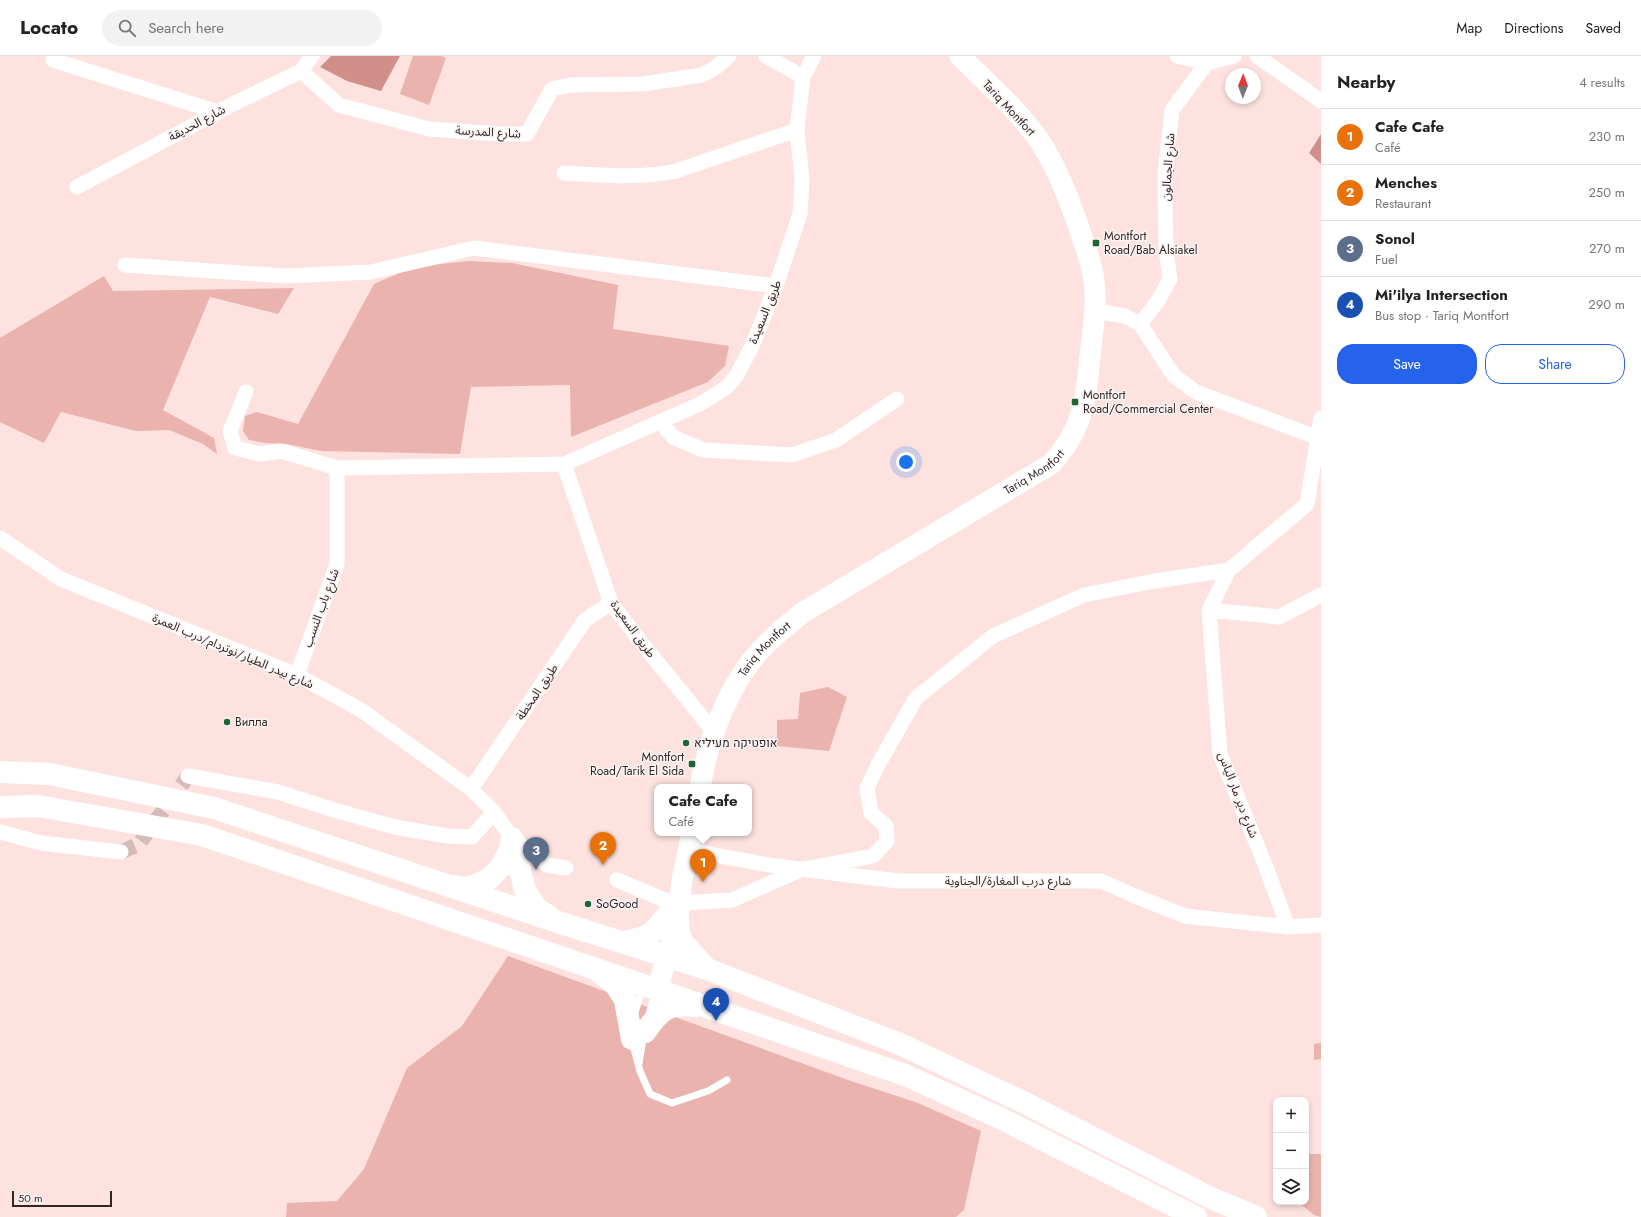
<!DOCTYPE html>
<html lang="en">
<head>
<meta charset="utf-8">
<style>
	body { margin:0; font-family:Jost,"Noto Sans Arabic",Heebo,sans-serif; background:#f2f2f2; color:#222 }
	.controls { position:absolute; right:12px; bottom:12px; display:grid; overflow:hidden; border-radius:8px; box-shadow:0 2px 6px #0003 }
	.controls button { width:36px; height:36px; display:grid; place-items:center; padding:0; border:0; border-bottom:1px solid #e0e0e0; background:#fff; color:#222; font:20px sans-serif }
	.compass { position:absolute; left:1225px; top:12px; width:36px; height:36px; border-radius:50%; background:#fff; box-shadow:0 2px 6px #0003; rotate:1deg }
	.scale { position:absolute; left:12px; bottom:10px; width:100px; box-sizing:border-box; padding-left:4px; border:2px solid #322624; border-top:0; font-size:11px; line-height:14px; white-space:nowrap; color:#322624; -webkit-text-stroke:3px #fbf4f4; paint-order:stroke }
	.you { position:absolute; left:906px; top:406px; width:14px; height:14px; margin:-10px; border:3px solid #fff; border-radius:50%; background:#1a73e8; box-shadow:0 0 0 6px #1a73e833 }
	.badge { display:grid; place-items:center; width:26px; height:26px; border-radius:50%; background:#2563eb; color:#fff; font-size:13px; font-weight:700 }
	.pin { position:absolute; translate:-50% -33px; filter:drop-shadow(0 1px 2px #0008) }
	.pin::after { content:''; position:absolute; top:21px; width:14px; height:12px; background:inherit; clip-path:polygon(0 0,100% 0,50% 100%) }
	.popup { position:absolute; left:654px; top:728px; width:98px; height:52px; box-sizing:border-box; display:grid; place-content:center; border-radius:8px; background:#fff; filter:drop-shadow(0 1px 3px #0005); font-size:13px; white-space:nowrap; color:#767676 }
	.popup b { font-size:15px; color:#222 }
	.popup::after { content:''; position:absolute; left:50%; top:100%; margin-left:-8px; border:8px solid transparent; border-top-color:#fff }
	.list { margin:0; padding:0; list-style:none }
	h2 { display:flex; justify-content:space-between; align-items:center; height:52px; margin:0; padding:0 16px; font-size:17px }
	h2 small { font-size:13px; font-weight:400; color:#767676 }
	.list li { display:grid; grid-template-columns:26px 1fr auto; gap:12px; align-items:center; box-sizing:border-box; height:56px; padding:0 16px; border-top:1px solid #e0e0e0 }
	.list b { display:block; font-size:15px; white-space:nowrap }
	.list p { margin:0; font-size:13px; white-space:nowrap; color:#767676 }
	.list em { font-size:13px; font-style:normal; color:#767676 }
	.actions { display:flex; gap:8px; padding:12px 16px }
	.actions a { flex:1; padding:9px 0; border:1px solid #2563eb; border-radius:16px; text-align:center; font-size:14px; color:#2563eb }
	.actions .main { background:#2563eb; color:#fff }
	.icon { flex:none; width:22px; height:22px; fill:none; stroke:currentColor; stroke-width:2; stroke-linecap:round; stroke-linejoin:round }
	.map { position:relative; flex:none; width:1321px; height:1161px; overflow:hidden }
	header { display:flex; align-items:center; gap:24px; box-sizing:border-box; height:56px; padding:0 20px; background:#fff; border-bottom:1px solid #e0e0e0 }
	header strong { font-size:19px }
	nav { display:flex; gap:22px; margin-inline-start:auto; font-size:14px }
	.search { width:280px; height:36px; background:#f2f2f2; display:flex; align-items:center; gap:10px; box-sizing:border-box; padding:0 14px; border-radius:22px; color:#767676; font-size:15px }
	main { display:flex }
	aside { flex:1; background:#fff }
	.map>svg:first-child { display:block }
	.green { fill:#ebb3ad }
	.forest { fill:#d09089 }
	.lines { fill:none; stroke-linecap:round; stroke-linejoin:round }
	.street-tunnel { stroke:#d4bcba; stroke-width:15; stroke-dasharray:15 8; stroke-linecap:butt }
	.lane { stroke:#fff; stroke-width:7 }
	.street { stroke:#fff; stroke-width:15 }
	.secondary { stroke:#fff; stroke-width:21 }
	.highway { stroke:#fff; stroke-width:22 }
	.poi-dot { fill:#1b6633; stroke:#fbf4f4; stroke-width:1.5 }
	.labels { text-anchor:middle; stroke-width:3; stroke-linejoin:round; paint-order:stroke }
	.street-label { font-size:12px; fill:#322624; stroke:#fbf4f4 }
	.poi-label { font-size:12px; fill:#322624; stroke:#fbf4f4; text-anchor:start }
</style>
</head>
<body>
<header>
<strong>Locato</strong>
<div class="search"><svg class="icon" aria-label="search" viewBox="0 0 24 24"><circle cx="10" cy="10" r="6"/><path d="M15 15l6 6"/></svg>Search here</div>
<nav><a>Map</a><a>Directions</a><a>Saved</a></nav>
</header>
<main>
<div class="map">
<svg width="1321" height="1161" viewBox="0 0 1321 1161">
	<rect width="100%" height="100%" fill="#fde2df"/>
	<path class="green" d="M413,0h29l4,2 -17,47 -29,-11z
		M469,205l43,2 106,22 -5,44 116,17 -4,20 -17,16 -137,55 -1,-52 -99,2 -11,67 -139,-3 -34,-7 -21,-1 -17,-3 -6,-9 2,-15 12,-4 41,12 76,-140 39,-17z
		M104,220l9,15 181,-3 -16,26 -68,-17 -47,113 51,28 3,16 -14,-10 -34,-14 -33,1 -75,-19 -17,31 -44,-21v-84z
		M828,631l19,10 -18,54 -52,-5v-26l21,-1 2,-26z
		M508,900l340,124 70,23 63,28 -17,79 -8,7h-670l1,-14 50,-2 27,-32 43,-101 55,-42z
		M1321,987v16l-7,1v-16z
		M1306,1098h15v63l-7,-2 -16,-13h8z"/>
	<path class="forest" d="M331,0h69l-19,35 -34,-10 -27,-14z
		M1321,78v30l-12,-11z"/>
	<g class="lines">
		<path class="street-tunnel" d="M121,796l18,-8 49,-68"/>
		<path class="lane" d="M635,957l8,-27
			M649,958l7,-22
			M632,985l8,30 10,23 22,9 36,-12 19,-11
			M639,1007l5,-29"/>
		<path class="street" d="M766,0l37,21
			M1177,0l30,7
			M1257,0l64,45
			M53,4l165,52
			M301,15l38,34 90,24 71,5h27l25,-45 18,-4 73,-1 59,-9 13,-7 14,-12
			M564,117c38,2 75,6 112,-2l121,-41
			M77,131l156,-83 68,-33 11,-15
			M125,209l161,11 85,-4 103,-24 302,38
			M1095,255l30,5 15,8 34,52 22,16 125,47
			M1140,268l18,-23 12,-22 -4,-29 -1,-76 7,-64 35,-47 27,-7
			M246,336l-16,39 5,17 25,6 21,-3 56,17 227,-4 136,-60 27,-17 10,-12 15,-29 24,-60 24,-72 2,-35 -5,-49 6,-53 11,-21
			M660,366l13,15 30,13 89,5 44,-15 61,-41
			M564,408l47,139 34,44 69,85
			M0,482l61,41 236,96 64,35 110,79 23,23 18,26 35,27 19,3
			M1229,514l-20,40 11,144 46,113 22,60
			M1209,554l70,7 42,-22
			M297,619l40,-111v-96
			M188,720l90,16 56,18 61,17 52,9 25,1 22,-25
			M471,733l114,-169 26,-17
			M0,776l41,11 80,9
			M689,794l79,15 130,16h203l34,15 50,20 103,11 33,-2
			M617,824l55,23
			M681,847l51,-3 71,-31 70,-13 14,-15 -1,-15 -15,-13 -4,-25 12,-25 37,-65 77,-62 91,-41 65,-13 80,-12 78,-66 14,-86"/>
		<g class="secondary">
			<path id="s1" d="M700,731c8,-45 24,-90 52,-127 14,-18 32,-32 50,-47l249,-149c32,-34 35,-64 39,-108 3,-27 8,-55 3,-82 -2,-13 -8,-27 -12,-40 -11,-33 -23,-65 -42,-94 -22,-31 -52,-57 -79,-84"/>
			<path d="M657,934l21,-70 4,-40 10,-47"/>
		</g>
		<path class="highway" d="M0,716l50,2 164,34 350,116 143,45 193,75 123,58 188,96 45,19
			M0,751l38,-1 164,29 441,150 262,90 93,42 198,100
			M512,782l13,52 12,19 12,7
			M455,830l13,2 21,-9 12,-12 9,-17 2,-12
			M678,864l1,13 4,10 23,25
			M623,886c26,-5 29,-6 45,-28
			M600,917l15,11 10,16 7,39
			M645,976c15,-21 23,-30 51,-26"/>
	</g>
	<g class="poi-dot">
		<rect x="1092" y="183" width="8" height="8" rx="2"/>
		<rect x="1071" y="342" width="8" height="8" rx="2"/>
		<circle cx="227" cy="666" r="4"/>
		<circle cx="686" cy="687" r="4"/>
		<rect x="688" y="704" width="8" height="8" rx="2"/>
		<circle cx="588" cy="848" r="4"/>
	</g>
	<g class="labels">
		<g class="street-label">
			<text transform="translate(1009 52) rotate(47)" y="4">Tariq Montfort</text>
			<text transform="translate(197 67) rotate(-28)" y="4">شارع الحديقة</text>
			<text transform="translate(488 76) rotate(3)" y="4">شارع المدرسة</text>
			<text transform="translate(1168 111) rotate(-86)" y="4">شارع الجمالون</text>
			<text transform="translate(765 256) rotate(-68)" y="4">طريق السعيدة</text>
			<text dy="4" stroke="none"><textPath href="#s1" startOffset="479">Tariq Montfort</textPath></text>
			<text transform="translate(321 552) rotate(-70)" y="4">شارع باب النسب</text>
			<text transform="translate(633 573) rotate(54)" y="4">طريق السعيدة</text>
			<text transform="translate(233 595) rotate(23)" y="4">شارع بيدر الطيار/نوتردام/درب العمرة</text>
			<text dy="4" stroke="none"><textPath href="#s1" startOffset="155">Tariq Montfort</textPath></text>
			<text transform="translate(537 636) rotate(-56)" y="4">طريق المخطة</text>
			<text transform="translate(1238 739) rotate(69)" y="4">شارع دير مار الياس</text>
			<text x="1008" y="829">شارع درب المغارة/الجناوية</text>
		</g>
		<g class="poi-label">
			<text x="1104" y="184">Montfort<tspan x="1104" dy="14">Road/Bab Alsiakel</tspan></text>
			<text x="1083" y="343">Montfort<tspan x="1083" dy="14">Road/Commercial Center</tspan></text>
			<text x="235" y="670">Вилла</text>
			<text x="694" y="691">אופטיקה מעיליא</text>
			<text x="684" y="705" text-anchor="end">Montfort<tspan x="684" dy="14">Road/Tarik El Sida</tspan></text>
			<text x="596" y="852">SoGood</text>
		</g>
	</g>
</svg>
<div class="controls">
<button>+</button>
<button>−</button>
<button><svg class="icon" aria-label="layers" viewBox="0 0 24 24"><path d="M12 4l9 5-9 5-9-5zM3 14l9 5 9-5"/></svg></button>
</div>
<svg class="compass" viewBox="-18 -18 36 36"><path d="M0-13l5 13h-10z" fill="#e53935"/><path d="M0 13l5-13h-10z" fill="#767676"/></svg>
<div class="scale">50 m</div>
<div class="you"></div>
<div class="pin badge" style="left:703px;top:826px;background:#e8710a">1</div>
<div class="popup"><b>Cafe Cafe</b>Café</div>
<div class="pin badge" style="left:603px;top:809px;background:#e8710a">2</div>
<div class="pin badge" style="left:536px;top:814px;background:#5c6f8a">3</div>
<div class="pin badge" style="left:716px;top:965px;background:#1a4fb4">4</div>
</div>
<aside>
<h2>Nearby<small>4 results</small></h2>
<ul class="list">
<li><span class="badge" style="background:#e8710a">1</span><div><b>Cafe Cafe</b><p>Café</p></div><em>230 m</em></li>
<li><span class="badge" style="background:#e8710a">2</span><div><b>Menches</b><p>Restaurant</p></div><em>250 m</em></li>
<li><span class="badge" style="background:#5c6f8a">3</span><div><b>Sonol</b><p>Fuel</p></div><em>270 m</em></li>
<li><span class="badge" style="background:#1a4fb4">4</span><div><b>Mi'ilya Intersection</b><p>Bus stop · Tariq Montfort</p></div><em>290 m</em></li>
</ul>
<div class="actions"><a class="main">Save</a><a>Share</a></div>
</aside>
</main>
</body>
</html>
